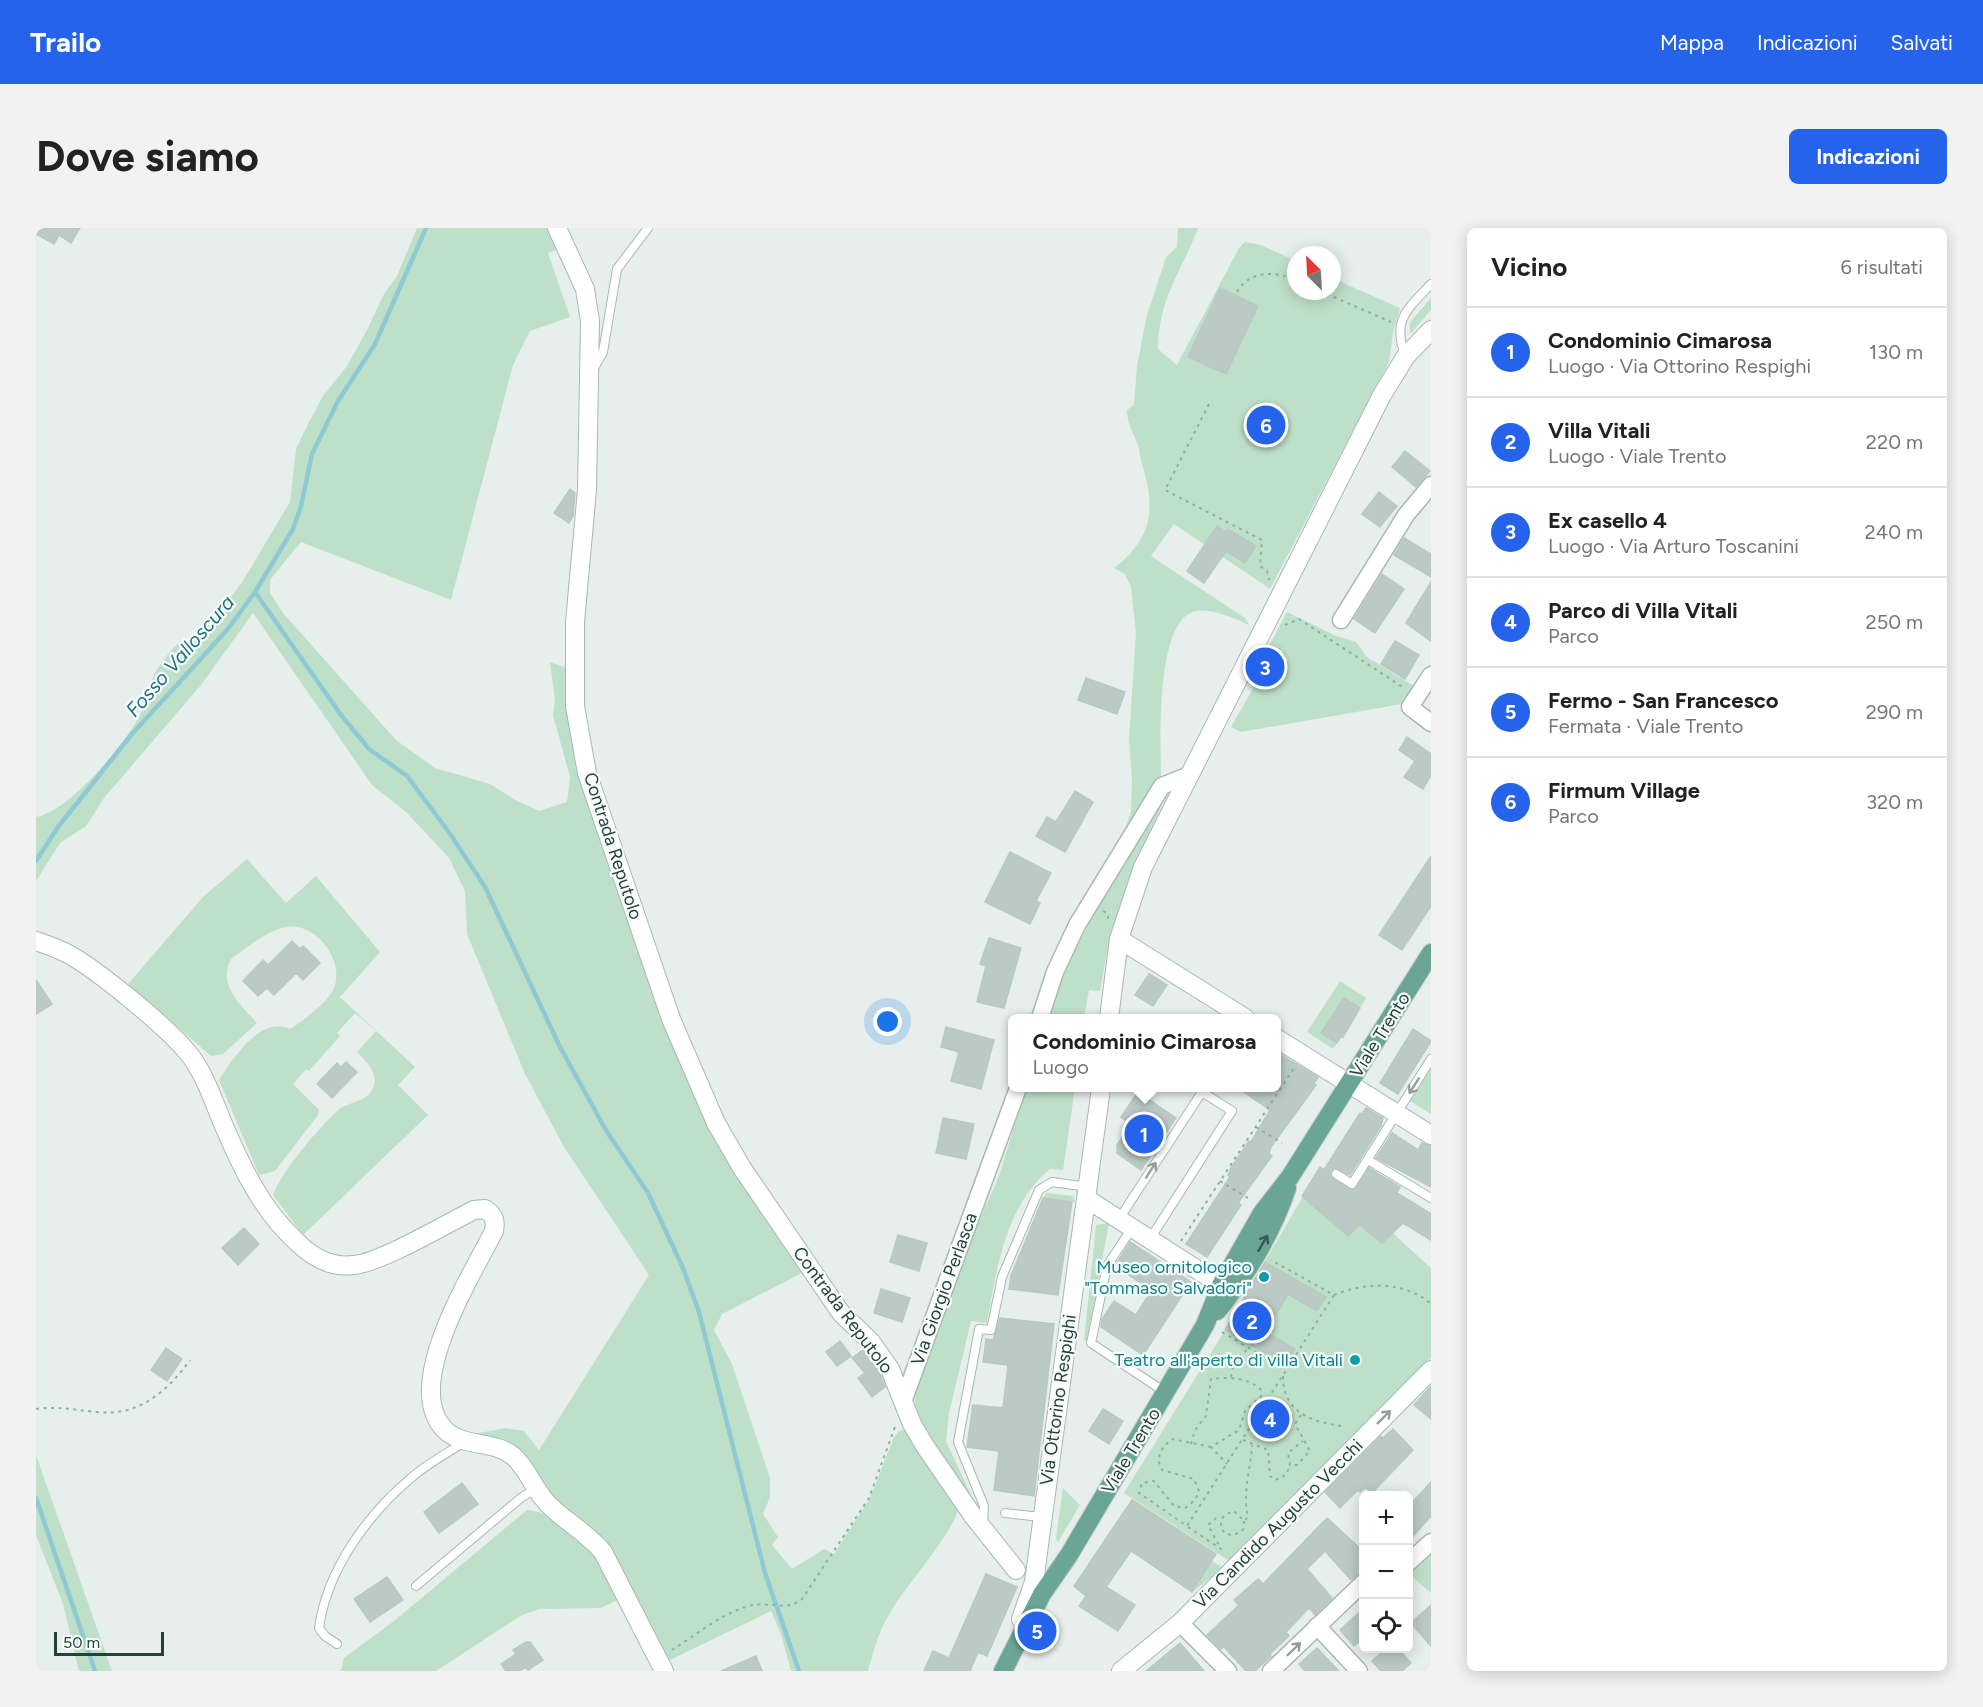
<!DOCTYPE html>
<html lang="it">
<head>
<meta charset="utf-8">
<style>
	body { margin:0; font-family:Figtree,sans-serif; background:#f2f2f2; color:#222 }
	.controls { position:absolute; right:18px; bottom:18px; display:grid; overflow:hidden; border-radius:9px; box-shadow:0 3px 15px #0003 }
	.controls button { width:54px; height:54px; display:grid; place-items:center; padding:0; border:0; border-bottom:2px solid #e0e0e0; background:#fff; color:#222; font:30px sans-serif }
	.compass { position:absolute; left:1251px; top:18px; width:54px; height:54px; border-radius:50%; background:#fff; box-shadow:0 3px 15px #0003; rotate:336deg }
	.scale { position:absolute; left:18px; bottom:15px; width:110px; box-sizing:border-box; padding-left:6px; border:3px solid #24423a; border-top:0; font-size:16px; line-height:21px; white-space:nowrap; color:#24423a; -webkit-text-stroke:4px #f7fbf9; paint-order:stroke }
	.you { position:absolute; left:852px; top:794px; width:21px; height:21px; margin:-15px; border:4px solid #fff; border-radius:50%; background:#1a73e8; box-shadow:0 0 0 9px #1a73e833 }
	.badge { display:grid; place-items:center; width:39px; height:39px; border-radius:50%; background:#2563eb; color:#fff; font-size:20px; font-weight:700 }
	.pin { position:absolute; translate:-50% -50%; border:3px solid #fff; box-shadow:0 2px 6px #0006 }
	.popup { position:absolute; left:972px; top:786px; width:273px; height:78px; box-sizing:border-box; display:grid; place-content:center; border-radius:9px; background:#fff; filter:drop-shadow(0 2px 4px #0005); font-size:20px; white-space:nowrap; color:#767676 }
	.popup b { font-size:22px; color:#222 }
	.popup::after { content:''; position:absolute; left:50%; top:100%; margin-left:-12px; border:12px solid transparent; border-top-color:#fff }
	.list { margin:0; padding:0; list-style:none }
	h2 { display:flex; justify-content:space-between; align-items:center; height:78px; margin:0; padding:0 24px; font-size:26px }
	h2 small { font-size:20px; font-weight:400; color:#767676 }
	.list li { display:grid; grid-template-columns:39px 1fr auto; gap:18px; align-items:center; box-sizing:border-box; height:90px; padding:0 24px; border-top:2px solid #e0e0e0 }
	.list b { display:block; font-size:22px; white-space:nowrap }
	.list p { margin:0; font-size:20px; white-space:nowrap; color:#767676 }
	.list em { font-size:20px; font-style:normal; color:#767676 }
	.icon { flex:none; width:33px; height:33px; fill:none; stroke:currentColor; stroke-width:2; stroke-linecap:round; stroke-linejoin:round }
	.map { position:relative; flex:none; width:1395px; height:1443px; overflow:hidden; border-radius:9px }
	header { display:flex; align-items:center; gap:36px; box-sizing:border-box; height:84px; padding:0 30px; background:#2563eb; color:#fff }
	header strong { font-size:28px }
	nav { display:flex; gap:33px; margin-inline-start:auto; font-size:21px }
	.intro { display:flex; align-items:center; justify-content:space-between; box-sizing:border-box; height:144px; padding:0 36px }
	h1 { margin:0; font-size:42px }
	.button { padding:15px 27px; border-radius:9px; background:#2563eb; color:#fff; font-size:21px; font-weight:700 }
	main { display:flex; gap:36px; padding:0 36px }
	aside { flex:1; background:#fff; border-radius:9px; box-shadow:0 3px 15px #0003 }
	.map>svg:first-child { display:block }
	.green { fill:#bfe0c8 }
	.lines { fill:none; stroke-linecap:round; stroke-linejoin:round }
	.stream { stroke:#8ec9d4; stroke-width:4.5 }
	.building { fill:#bbcac4; stroke:#b8c9c2; stroke-width:1.5 }
	.service-casing { stroke:#a8b8b2; stroke-width:10 }
	.minor-casing { stroke:#a8b8b2; stroke-width:19 }
	.tertiary-casing { stroke:#a8b8b2; stroke-width:20 }
	.secondary-casing { stroke:#a4bbb3; stroke-width:20 }
	.primary-casing { stroke:#c2cac8; stroke-width:20 }
	.path { stroke:#86b3a5; stroke-width:2; stroke-dasharray:3 4.5; stroke-linecap:butt }
	.service { stroke:#fff; stroke-width:8 }
	.minor { stroke:#fff; stroke-width:16 }
	.tertiary { stroke:#fff; stroke-width:18 }
	.secondary { stroke:#fff; stroke-width:18 }
	.primary { stroke:#6aa596; stroke-width:18 }
	.oneway { stroke:#92a09c }
	.oneway2 { stroke:#365b51 }
	.culture-dot { fill:#0f9aa8; stroke:#f7fbf9; stroke-width:2 }
	.labels { text-anchor:middle; stroke-width:4.5; stroke-linejoin:round; paint-order:stroke }
	.street-label { font-size:18px; fill:#24423a; stroke:#f7fbf9 }
	.culture-label { font-size:18px; fill:#0d838f; stroke:#f7fbf9; text-anchor:end }
	.water-label { font-size:20px; font-style:italic; fill:#1c6f80; stroke:#f7fbf9 }
</style>
</head>
<body>
<header>
<strong>Trailo</strong>
<nav><a>Mappa</a><a>Indicazioni</a><a>Salvati</a></nav>
</header>
<div class="intro"><h1>Dove siamo</h1><a class="button">Indicazioni</a></div>
<main>
<div class="map">
<svg width="1395" height="1443" viewBox="0 0 1395 1443">
	<rect width="100%" height="100%" fill="#e6efeb"/>
	<path class="green" d="M381,0h135l9,20 -13,5 22,64 -40,14 -17,34 -62,235 -150,-58 -31,38v13l13,20 113,127 39,28 55,16 25,16 24,11 28,-9 3,-25 -17,-62 2,-15 -5,-38 17,6 87,325 150,279 -82,42 -8,16 18,34 38,114v19l-7,17 15,23 -6,8 20,24 32,-20 10,5 36,-56 24,-61 5,-6 7,-2 53,74c0,25 -54,83 -68,108 -12,19 -17,38 -23,60h-77l-10,-37 -10,-23 -105,51 -64,-123 -128,-105 31,-6 19,3 15,19 110,-175 -85,-128 -39,-73 -58,-140 -2,-43 -16,-33 -43,-46 -34,-27 -119,-172 -52,72 -97,113 -18,28 -26,17 -24,38v-64c34,-6 88,-72 104,-102 6,-11 7,-24 12,-35 7,-17 18,-29 31,-41l7,3 20,-18 31,-40 49,-82 6,-53 12,-25 15,-28 24,-30 20,-36 17,-36 13,-18z
		M1142,0h20c-18,47 -39,69 -40,121l19,16 62,-117 6,-6 16,3 35,16v30h36v-13l68,30 -7,25 -4,29 -119,227 -96,-65 -23,32 94,62 4,7c-13,-6 -37,-17 -53,-14 -42,8 -35,138 -35,169l-13,11 -30,60 13,-40 1,-31 -3,-41 7,-106 -5,-46 -6,-13 -11,-6c39,-30 42,-60 28,-104 -2,-6 -2,-13 -4,-19 -5,-13 -11,-21 -11,-35l7,-5 3,-39 10,-51 19,-58 11,-10z
		M1395,70v12l-21,24v-12z
		M1251,384l49,24 20,6 11,15 47,29 -12,18 -161,28 -10,-5 24,-42 10,5 23,-31 -20,-11z
		M1128,572l-33,77 -23,71 -8,43 -11,-1 -5,28h-35c22,-73 64,-137 103,-203z
		M211,631l39,44 30,-27 64,76 -40,45 75,70 -17,18 30,30 -125,120 -30,-40c11,-27 44,-65 65,-85 11,-9 28,-7 35,-22 7,-13 -7,-27 -16,-36l19,-21 -21,-18 -18,20 3,3 -31,35 -3,-2 -13,15 26,26 -1,5 -43,56 -16,4 -40,-95c14,-22 42,-65 71,-51 12,-7 40,-29 44,-41 11,-27 -18,-66 -47,-61 -20,3 -40,21 -56,32 -14,26 10,46 26,64l-34,31 -12,2 -83,-72 75,-87z
		M1304,753l26,17 -6,10 -16,-10 -22,34 15,11 -4,6 -26,-17z
		M1395,840v46l-21,-13z
		M990,860h49l-12,82 -13,-1c-44,36 -54,100 -63,154l-16,-2 -22,92 -3,28 31,67c-17,-24 -60,-76 -62,-104 -1,-10 2,-19 5,-28l53,-141 26,-59z
		M1284,939l111,101v90l-202,203 -105,-68 101,-163z
		M1011,965l26,3 2,6 -33,-4z
		M1073,995l-22,117 -3,1 12,-116z
		M0,1227l76,216h-33l-16,-67 -27,-69z
		M1027,1260l17,17 -22,37 -2,-4z
		M491,1282c20,2 48,16 62,31 14,14 24,39 34,57l-23,10 -60,1 -18,6 -86,56h-95l3,-13 50,-37z
		M1395,1325v40l-22,-19 -1,-4 13,-5z
		M1176,1333l11,7 -31,24z"/>
	<g class="lines">
		<path class="stream" d="M219,364l86,123 28,34 38,27 44,59 34,52 75,160 47,85 41,61 35,75 16,44 66,261 34,98
			M0,633l22,-34 74,-93 95,-104 28,-38 38,-63 8,-23 11,-52 26,-53 37,-57 51,-116
			M0,1270l59,173"/>
	</g>
	<path class="building" d="M0,0h44l-9,15 -12,-8 -5,9 -18,-10z
		M1184,60l38,18 -32,68 -38,-17z
		M1369,223l25,20 -14,16 -24,-20z
		M534,261l5,4 -2,23 -4,7 -15,-10z
		M1343,264l18,14 -17,21 -18,-13z
		M1181,298l9,6 2,-3 28,17 -11,17 -19,-12 -22,32 -17,-12z
		M1368,310l27,16v23l-37,-22z
		M1346,346l22,15 -29,44 -21,-14z
		M1395,354v59l-25,-18z
		M1359,413l24,14 -14,24 -24,-15z
		M1229,429l10,7 -10,13 -9,-8z
		M1050,450l39,14 -8,22 -39,-14z
		M1371,509l24,17v21l-8,14 -19,-12 11,-16 -16,-11z
		M1039,563l18,11 -28,50 -29,-16 11,-19 9,5z
		M974,624l41,21 -15,28 4,2 -10,21 -45,-22z
		M1395,628v50l-29,44 -23,-15z
		M953,710l32,10 -17,60 -27,-6 9,-36 -6,-2z
		M256,713l8,8 3,-3 17,17 -17,17 -7,-7 -22,22 -7,-7 -9,8 -15,-15 20,-21 5,5z
		M1113,746l18,11 -14,21 -18,-11z
		M0,752l16,24 -16,10z
		M1308,770l16,10 -17,29 -2,-1 -4,7 -16,-10z
		M910,799l48,13 -13,49 -30,-8 8,-29 -18,-5z
		M1377,801l18,12 -33,53 -18,-11z
		M1240,824l42,25 -4,7 2,1 -45,62 -2,7 3,2 -34,47 3,2 -34,52 -21,-13 44,-67 -2,-2 3,-7 18,-27 2,1 19,-32 -32,-22h38z
		M310,834l11,10 -25,26 -15,-14 20,-21 4,4z
		M1102,864l38,26 -35,52 -24,-17v-8l14,-21 -10,-7z
		M1330,880l17,10 -2,8 -31,49 -14,-7 -5,2 -1,6 22,14 5,-3 12,-19 31,19 -3,6 34,21v26l-28,-17 -21,20 -22,-18 -12,11 -46,-40 18,-29 4,3 36,-57 2,1z
		M907,890l31,6 -8,35 -30,-6z
		M1356,905l26,17 4,-7 9,3v41l-55,-29z
		M1007,970l29,4 -14,93 -49,-6 2,-13z
		M208,1000l15,16 -21,21 -16,-17z
		M862,1007l29,8 -8,28 -29,-9z
		M1094,1014l61,40 -48,73 -42,-28 1,-8 12,-18 22,14 16,-25 -37,-24z
		M1229,1034l61,35 -9,14 -29,-17 -22,38 29,17 -9,16 -61,-35z
		M845,1061l29,9 -8,24 -28,-9z
		M964,1090l54,6 -20,172 -40,-6 5,-39 -32,-4 6,-42 30,3 5,-43 -25,-3 3,-23 7,1z
		M804,1113l11,15 -14,10 -11,-14z
		M130,1120l16,11 -15,22 -16,-11z
		M827,1122l17,24 5,13 -13,10 -14,-19 7,-5 -13,-15z
		M1395,1158v33l-17,-14z
		M1067,1181l20,12 -14,23 -20,-13z
		M1357,1201l20,21 -42,44 -5,-7 -6,5 -2,-2 -18,18 -15,-16 56,-56 2,2z
		M1395,1254v34l-23,26v-35z
		M426,1255l16,21 -39,29 -15,-21z
		M1096,1272l84,54 -24,38 -61,-41 -25,36 29,18 -17,26 -39,-25 7,-10 -12,-10z
		M1291,1290l37,34v18l-13,10 -26,-29 -18,18 25,29 -17,17 -6,-7 -23,24 3,4 -19,18 1,2 -16,15h-9l-22,-24 -3,2 -14,-14 32,-30 -5,-5 24,-21 5,5z
		M950,1346l31,13 -30,69 -9,-4 -8,19h-46l9,-20 16,7z
		M351,1349l16,23 -33,22 -16,-23z
		M1395,1377v41l-20,-23z
		M1328,1380v30l-10,8 -14,-16z
		M490,1414h4l13,18 -15,10 -2,-3 -7,4h-13l-5,-7 15,-10 -3,-4z
		M1144,1415l24,28h-58z
		M1281,1420l22,23h-34l-6,-7z
		M1351,1420h11l13,15 -9,8h-21l-9,-10z
		M720,1428l6,15h-41z"/>
	<g class="lines">
		<g class="service-casing">
			<path id="service" d="M1369,127c-13,-36 2,-45 26,-71
				M557,142l10,-18 14,-83 31,-41
				M1332,932l63,38
				M1300,946l16,10 79,-125
				M1083,991l83,-127 30,19 -82,128
				M1096,1000l-25,38 -16,77 74,49
				M969,1285l36,4
				M947,1296l1,-18 -26,-64 21,-113 12,1 11,-53 37,-87 13,-8 36,5
				M380,1358l106,-89 14,-8
				M301,1416l-12,-8 -6,-8c8,-58 48,-113 92,-150 16,-14 35,-24 53,-36"/>
		</g>
		<g class="minor-casing">
			<path id="minor" d="M1305,392l65,-105 25,-30
				M1395,447l-21,32 21,16
				M1004,790l15,-46 22,-47 85,-139 25,-10
				M868,1171l114,-311
				M1372,1335l23,-21
				M1144,1395l48,48
				M1281,1398l42,45
				M1235,1443l93,-89"/>
		</g>
		<g class="tertiary-casing">
			<path id="tertiary" d="M521,0l28,61 5,32 -3,169 -12,132v84l12,67 84,246 45,104 26,45 99,145 30,29 19,27 22,55 13,22 48,70 43,54
				M1083,711l126,79
				M0,713c11,4 24,8 34,14 30,17 97,72 119,99 15,19 23,43 32,65 19,45 39,89 76,123 15,15 34,26 57,23 28,-3 92,-41 120,-55l11,-1c9,6 11,11 9,22 -22,44 -93,155 -49,199 19,18 49,10 68,26 16,14 22,37 38,51 17,16 37,27 52,45l61,119
				M1073,790l10,-79 24,-72 239,-472 24,-39 25,-26
				M1240,810l155,97
				M1051,971l145,93
				M985,1391l13,-37 67,-494"/>
		</g>
		<g class="secondary-casing">
			<path id="secondary" d="M1085,1443l59,-48 251,-253"/>
		</g>
		<g class="primary-casing">
			<path id="primary" d="M1181,1083c30,-37 55,-78 70,-123
				M967,1443l39,-77 27,-39 136,-230 16,-40 41,-72 28,-36 141,-224"/>
		</g>
		<path class="path" d="M1284,63l71,31
			M1201,64c13,-22 38,-21 59,-12
			M1173,176l-44,86 97,50 -2,26 7,5 2,9
			M1249,397l14,-6 105,69
			M1067,683l5,3v8
			M1220,899l26,16
			M1184,953l28,17
			M1145,1013l113,-173
			M1298,1067c31,-13 71,-14 97,9
			M1186,1104l64,38
			M1247,1148c0,36 28,46 59,50
			M1195,1149l3,-16 15,-13
			M0,1181c21,-3 40,1 61,3 41,5 71,-21 93,-52
			M1265,1187l-6,9 15,27 -13,14h-7l-2,-12 15,-12
			M1207,1212l25,10 2,26 5,4 11,-5 4,-10
			M1155,1216l4,-14 11,-14 5,-37c16,-2 38,-2 50,11v6l-16,15 -6,19 -28,17 16,17
			M1175,1219l-39,-8 -9,8 -5,13 4,10 32,9 5,12 -4,9 -10,8 -11,-2 -20,-25 -12,2 -3,10 48,33 147,-231 -63,-35
			M1208,1293l-1,9 -9,5 -9,-1c-8,-12 -4,-19 9,-23l10,10 4,-4c-6,-23 3,-49 4,-72
			M1152,1299l33,22 -13,-24 8,-7 4,1
			M636,1422c24,-15 50,-37 77,-44 20,-6 36,7 53,-7l67,-101 26,-71"/>
		<use href="#service" class="service"/>
		<use href="#minor" class="minor"/>
		<use href="#tertiary" class="tertiary"/>
		<use href="#secondary" class="secondary"/>
		<use href="#primary" class="primary"/>
	</g>
	<defs><path id="oneway-shaft" d="M-6 0H5M1.5-3L5.5 0L1.5 3" fill="none" stroke-width="1.6" stroke-linecap="round" stroke-linejoin="round" transform="scale(1.5)"/></defs>
	<g class="oneway">
		<use href="#oneway-shaft" transform="translate(1378 858) rotate(122)"/>
		<use href="#oneway-shaft" transform="translate(1115 942) rotate(-57)"/>
		<use href="#oneway-shaft" transform="translate(1348 1189) rotate(-45)"/>
		<use href="#oneway-shaft" transform="translate(1258 1421) rotate(-44)"/>
	</g>
	<use class="oneway2" href="#oneway-shaft" transform="translate(1227 1015) rotate(-60)"/>
	<g class="culture-dot">
		<circle cx="1228" cy="1049" r="6"/>
		<circle cx="1319" cy="1132" r="6"/>
	</g>
	<g class="labels">
		<g class="street-label">
			<text transform="translate(577 618) rotate(72)" y="6">Contrada Reputolo</text>
			<text transform="translate(1344 807) rotate(-58)" y="6">Viale Trento</text>
			<text transform="translate(908 1061) rotate(-70)" y="6">Via Giorgio Perlasca</text>
			<text transform="translate(807 1082) rotate(53)" y="6">Contrada Reputolo</text>
			<text transform="translate(1022 1172) rotate(-82)" y="6">Via Ottorino Respighi</text>
			<text transform="translate(1095 1223) rotate(-59)" y="6">Viale Trento</text>
			<text transform="translate(1242 1296) rotate(-45)" y="6">Via Candido Augusto Vecchi</text>
		</g>
		<g class="culture-label">
			<text x="1216" y="1045">Museo ornitologico<tspan x="1216" dy="21">"Tommaso Salvadori"</tspan></text>
			<text x="1307" y="1138">Teatro all'aperto di villa Vitali</text>
		</g>
		<g class="water-label">
			<text transform="translate(144 428) rotate(-49)" y="7">Fosso Valloscura</text>
		</g>
	</g>
</svg>
<div class="controls">
<button>+</button>
<button>−</button>
<button><svg class="icon" aria-label="locate" viewBox="0 0 24 24"><circle cx="12" cy="12" r="6"/><path d="M12 2v4M12 18v4M2 12h4M18 12h4"/></svg></button>
</div>
<svg class="compass" viewBox="-18 -18 36 36"><path d="M0-13l5 13h-10z" fill="#e53935"/><path d="M0 13l5-13h-10z" fill="#767676"/></svg>
<div class="scale">50 m</div>
<div class="you"></div>
<div class="pin badge" style="left:1108px;top:906px">1</div>
<div class="popup"><b>Condominio Cimarosa</b>Luogo</div>
<div class="pin badge" style="left:1216px;top:1093px">2</div>
<div class="pin badge" style="left:1229px;top:439px">3</div>
<div class="pin badge" style="left:1234px;top:1191px">4</div>
<div class="pin badge" style="left:1001px;top:1403px">5</div>
<div class="pin badge" style="left:1230px;top:197px">6</div>
</div>
<aside>
<h2>Vicino<small>6 risultati</small></h2>
<ul class="list">
<li><span class="badge">1</span><div><b>Condominio Cimarosa</b><p>Luogo · Via Ottorino Respighi</p></div><em>130 m</em></li>
<li><span class="badge">2</span><div><b>Villa Vitali</b><p>Luogo · Viale Trento</p></div><em>220 m</em></li>
<li><span class="badge">3</span><div><b>Ex casello 4</b><p>Luogo · Via Arturo Toscanini</p></div><em>240 m</em></li>
<li><span class="badge">4</span><div><b>Parco di Villa Vitali</b><p>Parco</p></div><em>250 m</em></li>
<li><span class="badge">5</span><div><b>Fermo - San Francesco</b><p>Fermata · Viale Trento</p></div><em>290 m</em></li>
<li><span class="badge">6</span><div><b>Firmum Village</b><p>Parco</p></div><em>320 m</em></li>
</ul>
</aside>
</main>
</body>
</html>
